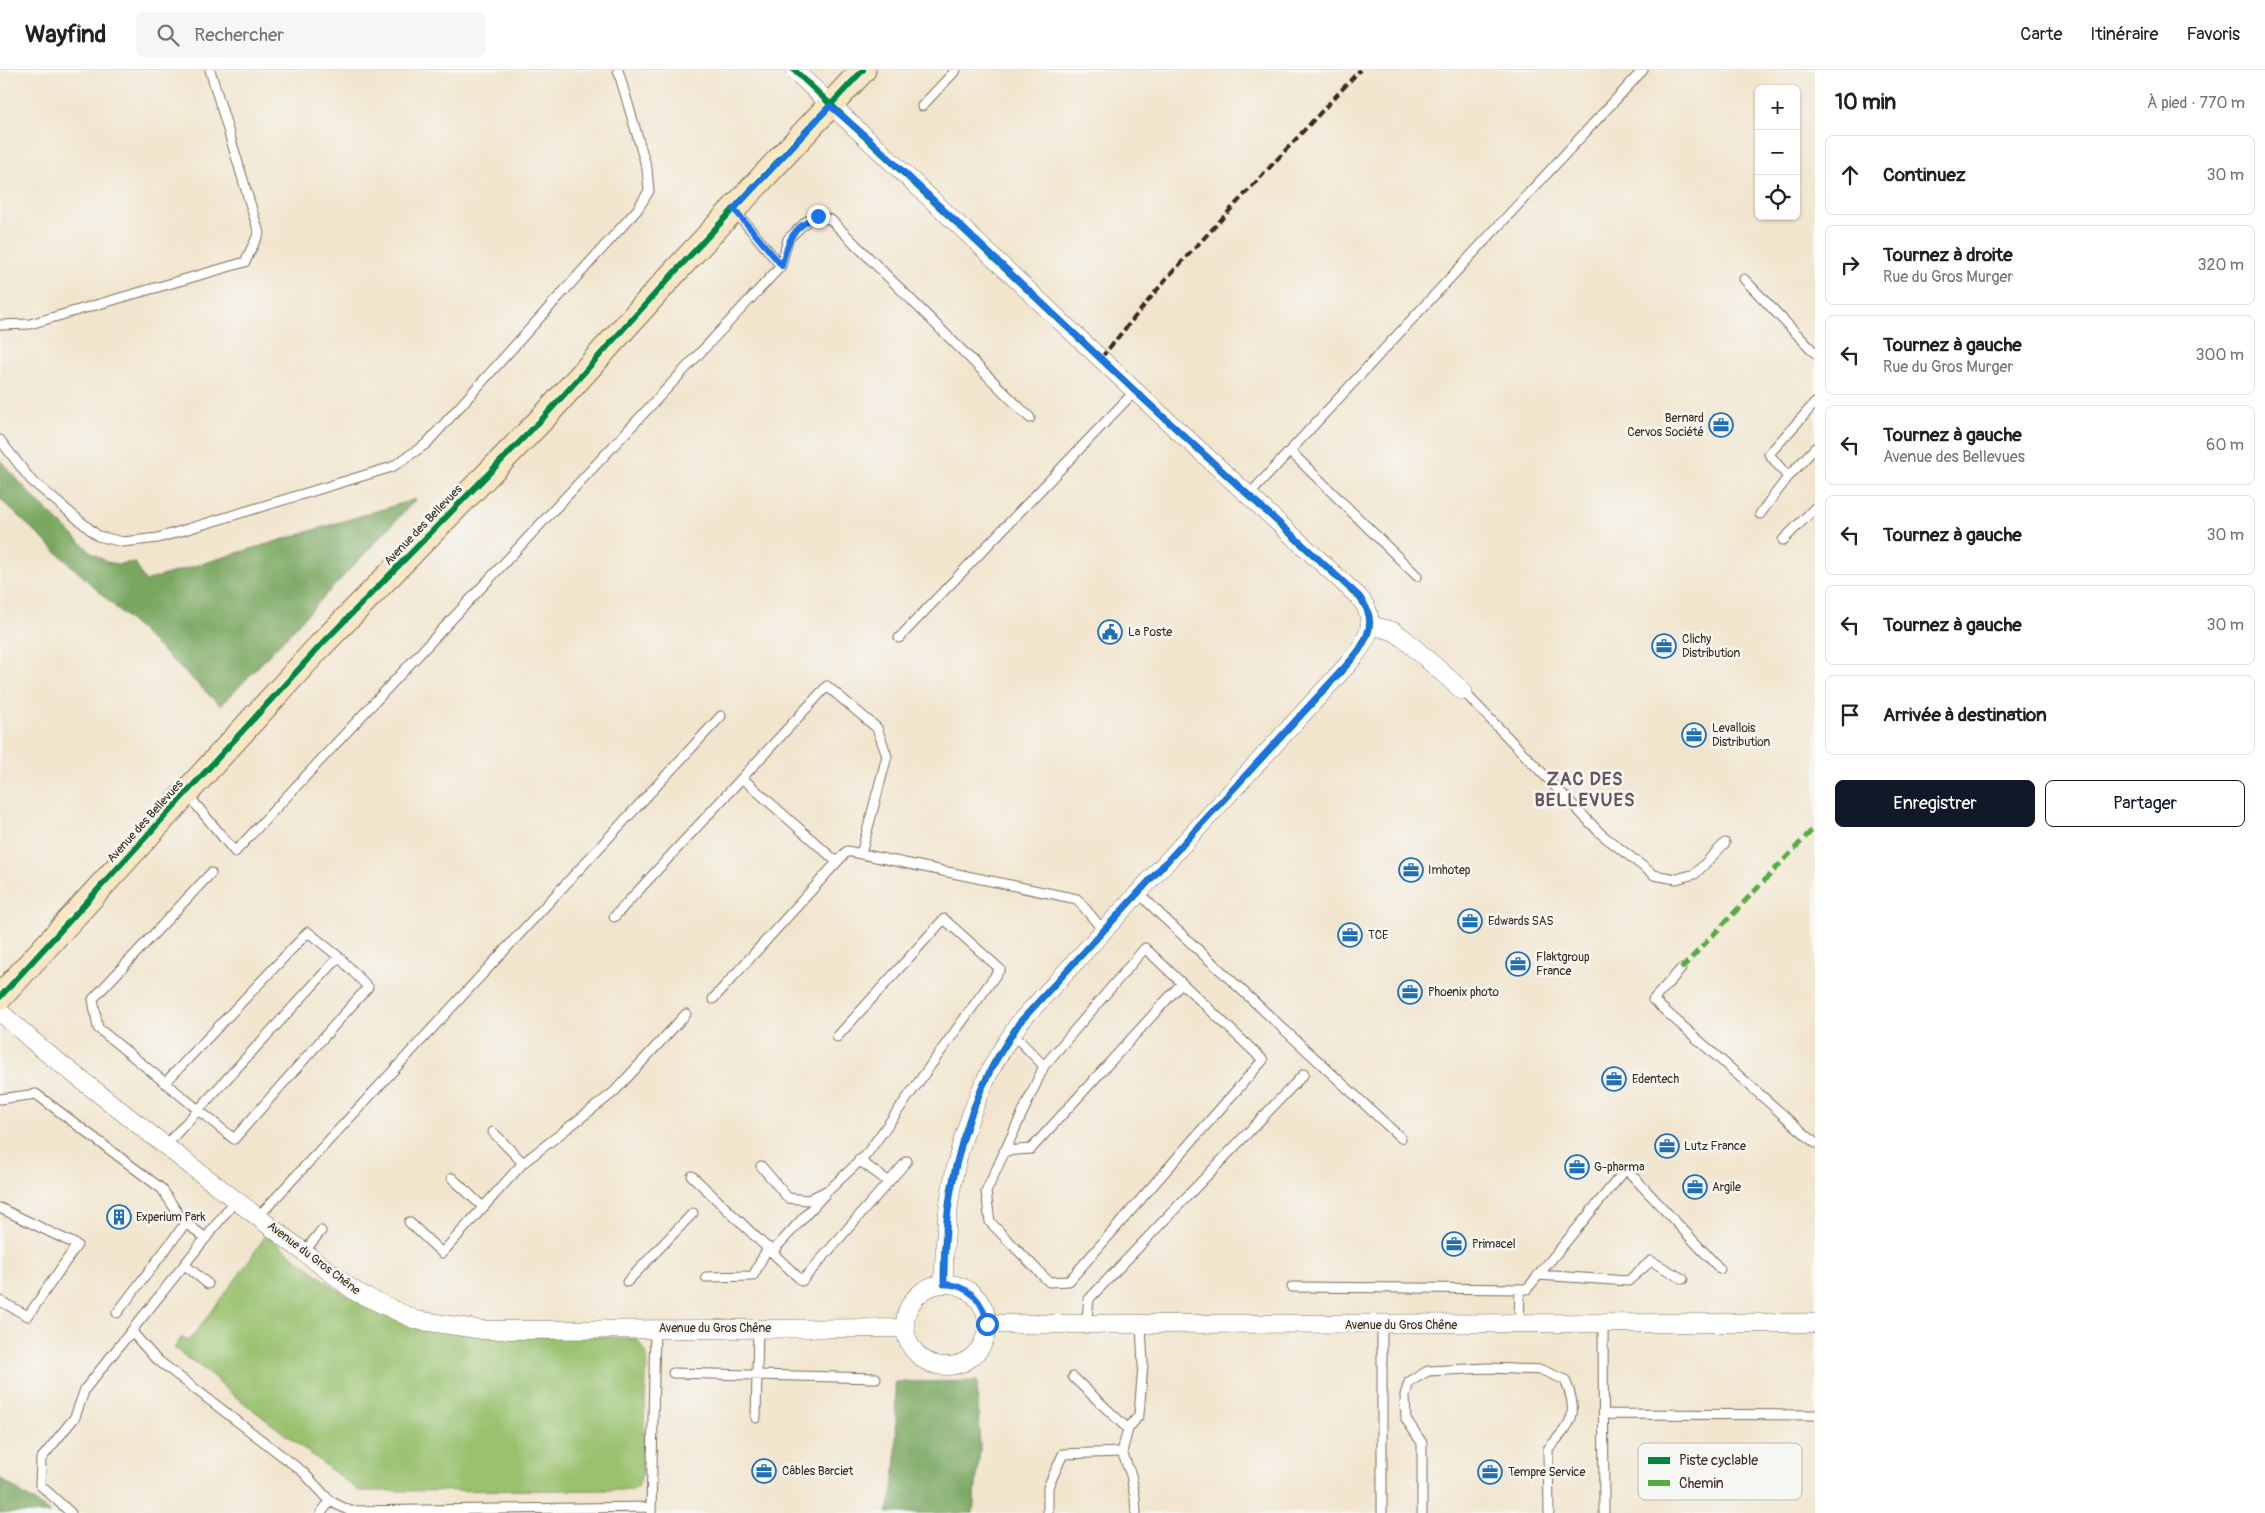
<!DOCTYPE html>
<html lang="fr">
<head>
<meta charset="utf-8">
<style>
	body { margin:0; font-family:Pangolin,sans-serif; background:#f6f6f6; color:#202124 }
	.controls { position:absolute; right:15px; top:15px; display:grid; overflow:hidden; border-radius:8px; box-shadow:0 1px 4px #0004 }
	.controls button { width:45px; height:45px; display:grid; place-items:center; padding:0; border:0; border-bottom:1px solid #e0e0e0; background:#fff; color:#202124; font:25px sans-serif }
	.stop { position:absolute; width:15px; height:15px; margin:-11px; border:4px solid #1a73e8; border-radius:50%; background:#fff }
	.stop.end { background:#1a73e8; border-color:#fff; box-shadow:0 1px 5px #0008 }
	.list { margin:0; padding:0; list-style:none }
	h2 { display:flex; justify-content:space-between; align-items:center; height:65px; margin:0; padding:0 20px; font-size:21px }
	h2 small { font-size:16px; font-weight:400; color:#757577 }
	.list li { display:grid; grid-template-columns:32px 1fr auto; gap:15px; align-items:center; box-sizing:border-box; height:80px; margin:0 10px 10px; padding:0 10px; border:1px solid #e0e0e0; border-radius:8px }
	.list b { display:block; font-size:19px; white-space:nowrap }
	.list p { margin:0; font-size:16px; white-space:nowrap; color:#757577 }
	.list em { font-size:16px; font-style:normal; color:#757577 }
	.actions { display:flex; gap:10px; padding:15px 20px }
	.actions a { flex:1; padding:11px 0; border:1px solid #111827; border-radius:8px; text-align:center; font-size:18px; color:#111827 }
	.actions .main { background:#111827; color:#fff }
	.icon { flex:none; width:28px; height:28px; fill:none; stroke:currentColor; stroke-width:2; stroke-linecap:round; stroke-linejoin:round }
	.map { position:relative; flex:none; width:1815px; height:1443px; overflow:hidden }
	header { display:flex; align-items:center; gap:30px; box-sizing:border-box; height:70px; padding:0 25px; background:#fff; border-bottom:1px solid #e0e0e0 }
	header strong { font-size:24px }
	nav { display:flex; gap:28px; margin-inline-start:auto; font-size:18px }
	.search { width:350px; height:45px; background:#f6f6f6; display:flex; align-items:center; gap:12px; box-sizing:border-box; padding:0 18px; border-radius:8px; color:#757577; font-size:19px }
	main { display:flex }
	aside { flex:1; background:#fff }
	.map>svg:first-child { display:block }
	.green { fill:#99c16e; stroke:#6a7646 }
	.forest { fill:#7aa761; stroke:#5a6840 }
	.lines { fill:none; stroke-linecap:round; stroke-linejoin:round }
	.lane-casing { stroke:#7b6b5c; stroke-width:11 }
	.street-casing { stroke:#7b6b5c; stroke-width:19 }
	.secondary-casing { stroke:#7b6b5c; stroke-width:27 }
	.lane { stroke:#fff; stroke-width:9 }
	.street { stroke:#fff; stroke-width:18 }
	.secondary { stroke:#f9e7c3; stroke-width:25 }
	.rail { stroke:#3b2a1e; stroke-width:4; stroke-dasharray:8 4; stroke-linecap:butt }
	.quiet { stroke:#55ab43; stroke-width:5; stroke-dasharray:10 5; stroke-linecap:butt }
	.cycleway-casing { stroke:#f6f6f2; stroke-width:9 }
	.cycleway { stroke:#00873e; stroke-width:6 }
	.route { stroke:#1a73e8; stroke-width:6 }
	.labels { text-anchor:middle; stroke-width:5; stroke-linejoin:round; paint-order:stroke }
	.poi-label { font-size:12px; fill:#3b2a1e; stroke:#f6f6f2; text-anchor:start }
	.street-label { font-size:12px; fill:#3b2a1e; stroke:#f6f6f2 }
	.district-label { font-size:18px; font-weight:bold; letter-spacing:1px; fill:#68545c; stroke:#f6f6f2 }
	.key { fill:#f6f6f2; stroke:#beb9b2; stroke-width:1 }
	.key-label { font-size:14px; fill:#3b2a1e }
</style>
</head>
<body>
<header>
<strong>Wayfind</strong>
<div class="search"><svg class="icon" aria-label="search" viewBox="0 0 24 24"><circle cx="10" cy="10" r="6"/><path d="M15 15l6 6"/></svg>Rechercher</div>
<nav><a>Carte</a><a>Itinéraire</a><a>Favoris</a></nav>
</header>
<main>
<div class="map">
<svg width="1815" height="1443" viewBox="0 0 1815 1443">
	<rect width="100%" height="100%" fill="#f6f6f2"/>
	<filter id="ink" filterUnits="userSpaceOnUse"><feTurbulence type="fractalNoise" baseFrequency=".02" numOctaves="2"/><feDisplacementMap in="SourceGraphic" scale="10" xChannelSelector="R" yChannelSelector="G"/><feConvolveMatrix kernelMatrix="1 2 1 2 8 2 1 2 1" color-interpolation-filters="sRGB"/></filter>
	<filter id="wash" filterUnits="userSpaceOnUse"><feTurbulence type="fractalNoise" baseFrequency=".0096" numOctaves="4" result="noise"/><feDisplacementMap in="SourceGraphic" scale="20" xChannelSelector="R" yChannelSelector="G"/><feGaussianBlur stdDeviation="1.12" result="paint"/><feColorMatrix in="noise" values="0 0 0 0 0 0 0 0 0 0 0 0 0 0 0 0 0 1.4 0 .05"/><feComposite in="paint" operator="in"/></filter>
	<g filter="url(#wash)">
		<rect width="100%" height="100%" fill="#f2e5ce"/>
		<path class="green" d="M266,1165l69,53 23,14 46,20 233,17 10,15 -5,120 -4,13 -6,3 -273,1 -137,-105 -5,-7 -43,-31 8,-11 7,4 52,-69z"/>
		<path class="forest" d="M0,390l37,41 55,52 15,9 11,2 17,-2 10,19 271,-82 -195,207 -221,-207z
			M977,1311l3,68 -7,64h-86c13,-42 9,-88 8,-131z
			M0,1408l48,33 2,2h-50z"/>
	</g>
	<g filter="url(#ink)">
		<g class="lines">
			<g class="lane-casing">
				<path id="lane" d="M922,36l34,-36
					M735,141l46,55
					M1744,209l71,74
					M0,255l30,-1 215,-62 14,-29 -49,-163
					M0,370l31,40 67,56 25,6 35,-4 234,-71 34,-23 211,-234 12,-19 -2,-22 -29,-99
					M1290,381l127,125
					M1788,407l-19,-23 46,-51
					M1249,425l394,-425
					M1760,444l28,-37 27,-29
					M1783,470l32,-32
					M899,568l236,-247
					M1463,621l138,143 53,41 22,4 19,-5 30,-31
					M742,708l85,-92 50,42 10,28 -26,98
					M188,725l47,57 546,-586 7,-27 19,-18 11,-5 13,4 199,198
					M1138,822l25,25 238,221
					M614,847l128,-139 95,84
					M1681,899l-28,31 162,143
					M713,929l134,-148 230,48 26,31
					M1013,964l31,32 101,-118 118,112 -194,221 -20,1 -59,-60 -4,-30 58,-126
					M165,1013l143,-151 31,25
					M0,1029l36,-5 126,95 21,32 23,17
					M493,1062l30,31
					M165,1076l174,-189 29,30 -134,152c-45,-37 -91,-74 -136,-111l-5,-29 118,-126
					M1004,1081l27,-2 151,-166
					M859,1090l30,22
					M761,1096l27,32 20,2 22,-11 36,-34 134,-186 -56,-50 -107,118
					M692,1106l110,105 105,-120
					M452,1108l31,29
					M0,1138l77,37 -49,71 -28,-15
					M258,1147l463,-501
					M409,1152l33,31 81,-90 91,-71 72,-78
					M773,1181l52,-57
					M304,1182l17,-21
					M185,1195l23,19
					M1538,1205l90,6 23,-20 32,18
					M706,1207l47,-1 15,-29
					M627,1212l66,-69
					M1292,1217l235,2 99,-120 94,100
					M117,1243l68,-89
					M1519,1254l1,-35
					M1603,1254l1,189
					M1086,1255l3,-26 215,-225
					M132,1262l23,26 148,114 27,29 20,10 301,-4
					M673,1303l203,5
					M1073,1307l55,52 11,-14 4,-50 -2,-40
					M1604,1344l211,1
					M756,1348l2,-90
					M1128,1359l-6,23 9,23 4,23 1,15
					M71,1443l-31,-28 1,-26 34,-42 10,-28 151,-189
					M321,1443l9,-12
					M651,1443l4,-185
					M1048,1443v-26l15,-33 59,-2
					M1382,1443v-188
					M1422,1443v-70l-16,-24 -1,-24 4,-13 19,-11 60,-3 54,2 23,10c15,35 7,42 -17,69l1,64"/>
			</g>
			<g class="street-casing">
				<path id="street" d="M794,0l341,321 224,206c21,25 8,44 -10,66l-330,360c-9,15 -20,30 -28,46 -34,66 -48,141 -47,215
					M1370,555l23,6 9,6 61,54
					M0,942l42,37 153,120 161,123 60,28 67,10 421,-2
					M905 1255a41 41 0 1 1 82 0a41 41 0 1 1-82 0Z
					M987,1254l828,-1"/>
			</g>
			<g class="secondary-casing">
				<path id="secondary" d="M0,927l320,-351 223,-228 129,-143 191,-205"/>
			</g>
			<use href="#lane" class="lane"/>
			<use href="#street" class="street"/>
			<use href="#secondary" class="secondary"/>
			<path class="rail" d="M1101,288l65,-79 194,-209"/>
			<path class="quiet" d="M1681,899l134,-142"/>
			<g class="cycleway-casing">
				<path id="cycleway" d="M794,0l341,321 224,206c21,25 8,44 -10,66l-330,360c-9,15 -20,30 -28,46 -34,66 -48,141 -47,215
					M0,927l320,-351 223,-228 129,-143 191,-205"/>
			</g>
			<use href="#cycleway" class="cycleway"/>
		</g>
	</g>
	<g class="lines" filter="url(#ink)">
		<path class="route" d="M818,146c-27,12 -30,24 -36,50l-48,-57 96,-103 39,33 266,252 224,205c16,20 12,34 0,55l-340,372c-9,15 -19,30 -28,46 -34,66 -48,141 -47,215 24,1 40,16 43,40"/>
	</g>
	<defs>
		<g id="office-ring" transform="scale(1.25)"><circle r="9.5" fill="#f6f6f2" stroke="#1f6fb2" stroke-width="1.5"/><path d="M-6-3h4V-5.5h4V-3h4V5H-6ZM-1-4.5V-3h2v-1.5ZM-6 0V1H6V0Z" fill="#1f6fb2"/></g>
		<g id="civic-ring" transform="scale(1.25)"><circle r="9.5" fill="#f6f6f2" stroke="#1f6fb2" stroke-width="1.5"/><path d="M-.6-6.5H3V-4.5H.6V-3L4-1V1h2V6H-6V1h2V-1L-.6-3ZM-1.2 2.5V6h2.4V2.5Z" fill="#1f6fb2"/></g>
		<g id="building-ring" transform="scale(1.25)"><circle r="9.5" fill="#f6f6f2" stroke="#1f6fb2" stroke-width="1.5"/><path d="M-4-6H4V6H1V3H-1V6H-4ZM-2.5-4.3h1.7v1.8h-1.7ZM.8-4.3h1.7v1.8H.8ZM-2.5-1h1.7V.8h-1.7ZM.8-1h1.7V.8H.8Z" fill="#1f6fb2"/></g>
	</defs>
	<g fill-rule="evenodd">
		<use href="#office-ring" x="1721" y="355"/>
		<use href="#civic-ring" x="1110" y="562"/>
		<use href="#office-ring" x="1664" y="576"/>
		<use href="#office-ring" x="1694" y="665"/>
		<use href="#office-ring" x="1411" y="800"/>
		<use href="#office-ring" x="1470" y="851"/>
		<use href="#office-ring" x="1350" y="865"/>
		<use href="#office-ring" x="1518" y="894"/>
		<use href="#office-ring" x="1410" y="922"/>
		<use href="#office-ring" x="1614" y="1009"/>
		<use href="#office-ring" x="1667" y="1076"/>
		<use href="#office-ring" x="1577" y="1097"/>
		<use href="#office-ring" x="1695" y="1117"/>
		<use href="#building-ring" x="119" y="1147"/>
		<use href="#office-ring" x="1454" y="1174"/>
		<use href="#office-ring" x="764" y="1401"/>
		<use href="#office-ring" x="1490" y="1402"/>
	</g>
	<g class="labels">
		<g class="poi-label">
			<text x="1704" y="352" text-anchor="end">Bernard<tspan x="1704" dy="14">Cervos Société</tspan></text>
			<text x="1128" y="566">La Poste</text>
			<text x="1682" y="573">Clichy<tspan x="1682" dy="14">Distribution</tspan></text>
			<text x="1712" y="662">Levallois<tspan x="1712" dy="14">Distribution</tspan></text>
			<text x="1428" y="804">Imhotep</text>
			<text x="1488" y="855">Edwards SAS</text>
			<text x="1368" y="869">TCE</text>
			<text x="1536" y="891">Flaktgroup<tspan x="1536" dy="14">France</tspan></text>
			<text x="1428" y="926">Phoenix photo</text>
			<text x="1632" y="1013">Edentech</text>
			<text x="1684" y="1080">Lutz France</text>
			<text x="1594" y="1101">G-pharma</text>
			<text x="1712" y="1121">Argile</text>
			<text x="136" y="1151">Experium Park</text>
			<text x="1472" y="1178">Primacel</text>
			<text x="782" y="1405">Câbles Barciet</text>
			<text x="1508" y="1406">Tempre Service</text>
		</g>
		<g class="street-label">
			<text transform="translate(423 455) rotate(-46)" y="4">Avenue des Bellevues</text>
			<text transform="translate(145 751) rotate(-48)" y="4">Avenue des Bellevues</text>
			<text transform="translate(314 1188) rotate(37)" y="4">Avenue du Gros Chêne</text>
			<text x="1401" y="1259">Avenue du Gros Chêne</text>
			<text x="715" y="1262">Avenue du Gros Chêne</text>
		</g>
		<g class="district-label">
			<text x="1585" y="715">ZAC DES<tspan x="1585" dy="21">BELLEVUES</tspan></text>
		</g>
	</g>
	<rect x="1638" y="1373" width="164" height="57" rx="8" class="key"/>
	<rect x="1648" y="1387" width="22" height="7" fill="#00873e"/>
	<rect x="1648" y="1410" width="22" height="6" fill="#55ab43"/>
	<g class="key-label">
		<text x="1679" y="1395">Piste cyclable</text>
		<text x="1679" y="1418">Chemin</text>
	</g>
</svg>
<div class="controls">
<button>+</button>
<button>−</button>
<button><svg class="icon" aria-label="locate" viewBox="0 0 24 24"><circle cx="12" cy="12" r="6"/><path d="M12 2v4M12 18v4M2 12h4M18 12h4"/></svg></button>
</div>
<div class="stop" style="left:987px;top:1254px"></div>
<div class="stop end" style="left:818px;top:146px"></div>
</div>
<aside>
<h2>10 min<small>À pied · 770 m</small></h2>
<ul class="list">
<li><svg class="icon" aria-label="ahead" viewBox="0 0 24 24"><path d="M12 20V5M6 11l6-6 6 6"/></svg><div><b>Continuez</b></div><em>30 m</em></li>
<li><svg class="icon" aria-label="right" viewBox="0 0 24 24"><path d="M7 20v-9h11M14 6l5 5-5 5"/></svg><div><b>Tournez à droite</b><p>Rue du Gros Murger</p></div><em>320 m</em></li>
<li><svg class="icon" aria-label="left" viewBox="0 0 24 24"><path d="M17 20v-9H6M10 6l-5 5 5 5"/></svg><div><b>Tournez à gauche</b><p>Rue du Gros Murger</p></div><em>300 m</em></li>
<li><svg class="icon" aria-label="left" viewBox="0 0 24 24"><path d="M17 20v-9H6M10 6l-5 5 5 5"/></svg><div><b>Tournez à gauche</b><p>Avenue des Bellevues</p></div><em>60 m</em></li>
<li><svg class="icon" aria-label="left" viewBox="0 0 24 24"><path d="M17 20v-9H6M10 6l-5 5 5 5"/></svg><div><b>Tournez à gauche</b></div><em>30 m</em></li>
<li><svg class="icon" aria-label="left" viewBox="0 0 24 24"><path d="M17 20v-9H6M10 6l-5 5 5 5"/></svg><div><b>Tournez à gauche</b></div><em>30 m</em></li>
<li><svg class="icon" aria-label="arrive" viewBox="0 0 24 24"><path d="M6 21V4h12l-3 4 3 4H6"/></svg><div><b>Arrivée à destination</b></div></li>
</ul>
<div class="actions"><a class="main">Enregistrer</a><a>Partager</a></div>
</aside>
</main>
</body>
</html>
